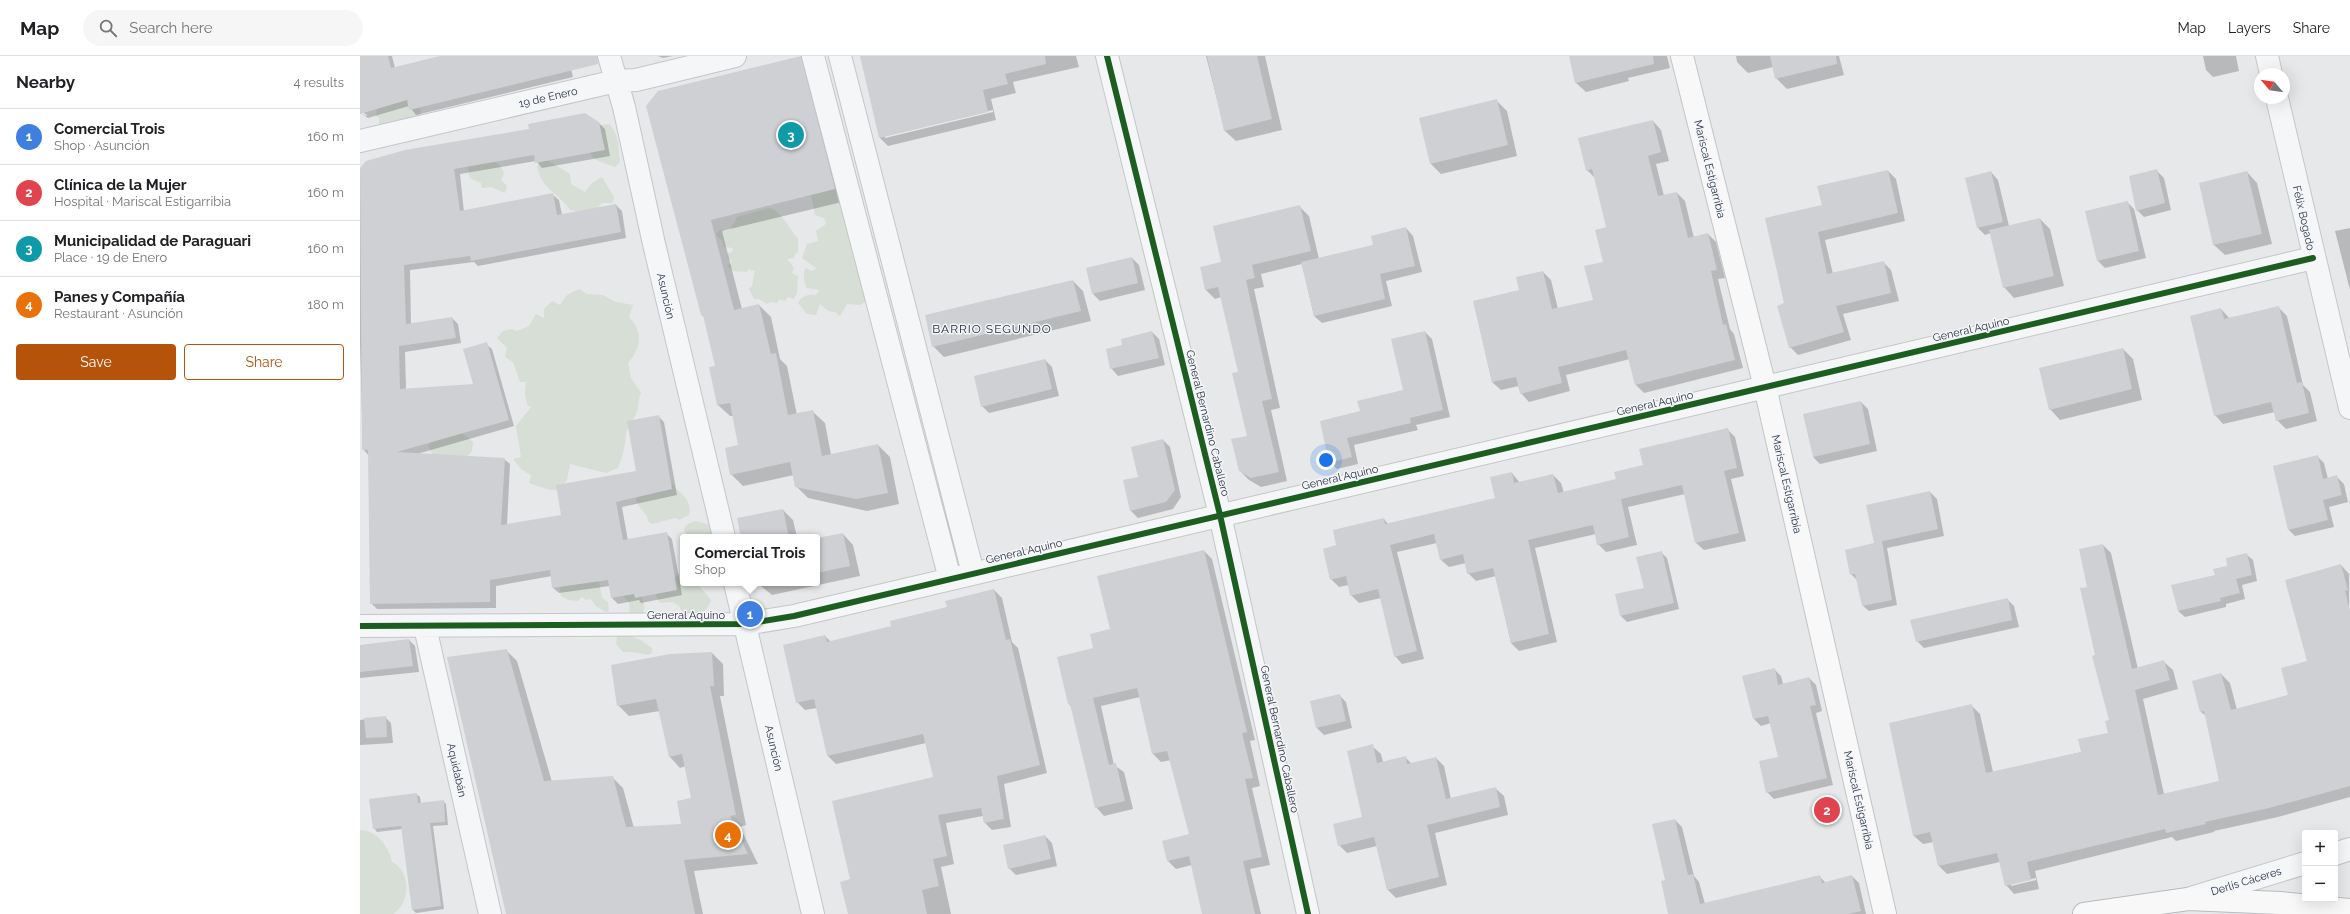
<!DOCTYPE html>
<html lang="en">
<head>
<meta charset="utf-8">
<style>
	body { margin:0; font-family:Raleway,sans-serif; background:#f6f6f6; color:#202124 }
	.controls { position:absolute; right:12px; bottom:12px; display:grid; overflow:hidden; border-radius:4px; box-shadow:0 4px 16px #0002 }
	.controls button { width:36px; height:36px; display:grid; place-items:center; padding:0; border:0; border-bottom:1px solid #e0e0e0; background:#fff; color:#202124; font:20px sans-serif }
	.compass { position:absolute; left:1894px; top:12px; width:36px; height:36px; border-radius:50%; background:#fff; box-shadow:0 4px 16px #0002; rotate:299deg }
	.you { position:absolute; left:966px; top:404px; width:14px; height:14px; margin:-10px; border:3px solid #fff; border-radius:50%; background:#1a73e8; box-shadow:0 0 0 6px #1a73e833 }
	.badge { display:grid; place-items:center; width:26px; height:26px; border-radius:50%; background:#b45309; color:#fff; font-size:13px; font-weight:700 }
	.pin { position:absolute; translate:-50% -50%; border:2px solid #fff; box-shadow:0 1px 4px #0006 }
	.popup { position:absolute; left:320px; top:478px; width:140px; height:52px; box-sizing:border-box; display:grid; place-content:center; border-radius:4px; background:#fff; filter:drop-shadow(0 1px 3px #0005); font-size:13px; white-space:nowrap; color:#757577 }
	.popup b { font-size:15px; color:#202124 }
	.popup::after { content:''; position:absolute; left:50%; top:100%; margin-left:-8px; border:8px solid transparent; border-top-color:#fff }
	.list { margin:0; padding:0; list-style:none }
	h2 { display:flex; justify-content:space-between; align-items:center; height:52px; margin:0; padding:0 16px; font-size:17px }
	h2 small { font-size:13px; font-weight:400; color:#757577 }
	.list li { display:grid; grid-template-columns:26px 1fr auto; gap:12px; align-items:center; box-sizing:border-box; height:56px; padding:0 16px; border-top:1px solid #e0e0e0 }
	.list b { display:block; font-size:15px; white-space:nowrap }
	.list p { margin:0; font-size:13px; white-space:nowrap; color:#757577 }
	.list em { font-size:13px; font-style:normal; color:#757577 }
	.actions { display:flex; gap:8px; padding:12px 16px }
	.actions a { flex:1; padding:9px 0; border:1px solid #b45309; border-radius:4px; text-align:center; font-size:14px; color:#b45309 }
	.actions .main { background:#b45309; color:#fff }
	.icon { flex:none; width:22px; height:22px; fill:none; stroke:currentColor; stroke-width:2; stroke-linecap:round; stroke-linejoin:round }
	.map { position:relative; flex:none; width:1990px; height:858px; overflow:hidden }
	header { display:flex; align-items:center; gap:24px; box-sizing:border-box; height:56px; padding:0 20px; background:#fff; border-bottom:1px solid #e0e0e0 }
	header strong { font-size:19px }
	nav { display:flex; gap:22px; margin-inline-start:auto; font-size:14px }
	.search { width:280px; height:36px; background:#f6f6f6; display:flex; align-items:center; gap:10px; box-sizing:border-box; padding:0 14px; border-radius:22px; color:#757577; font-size:15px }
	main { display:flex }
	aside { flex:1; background:#fff }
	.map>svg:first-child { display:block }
	.green { fill:#d6ded6 }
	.shadow { fill:#0003; fill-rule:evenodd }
	.building { fill:#ced0d3 }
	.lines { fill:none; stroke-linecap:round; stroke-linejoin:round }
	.minor-casing { stroke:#c4c6c8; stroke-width:24 }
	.primary-casing { stroke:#c2c5c8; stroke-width:24 }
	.trunk-casing { stroke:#b8bbbf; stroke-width:24 }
	.minor { stroke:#f5f6f7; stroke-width:22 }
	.primary { stroke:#f8f8f8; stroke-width:22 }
	.trunk { stroke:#f8f8f8; stroke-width:22 }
	.cycleway-casing { stroke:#f4f6f9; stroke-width:8 }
	.cycleway { stroke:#1b5e20; stroke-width:6 }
	.labels { text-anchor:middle; stroke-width:3; stroke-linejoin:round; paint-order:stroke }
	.street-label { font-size:11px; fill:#2b3445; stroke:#f4f6f9 }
	.neighbourhood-label { font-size:12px; letter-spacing:1px; fill:#1d2536; stroke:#f4f6f9 }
</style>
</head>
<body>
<header>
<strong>Map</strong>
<div class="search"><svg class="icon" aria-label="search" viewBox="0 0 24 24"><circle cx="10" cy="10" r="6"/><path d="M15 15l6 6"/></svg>Search here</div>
<nav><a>Map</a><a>Layers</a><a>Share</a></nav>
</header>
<main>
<aside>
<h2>Nearby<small>4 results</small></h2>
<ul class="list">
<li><span class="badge" style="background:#3f7fe0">1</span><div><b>Comercial Trois</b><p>Shop · Asunción</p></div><em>160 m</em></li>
<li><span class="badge" style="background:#e0444e">2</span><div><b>Clínica de la Mujer</b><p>Hospital · Mariscal Estigarribia</p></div><em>160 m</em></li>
<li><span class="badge" style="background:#0f9aa8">3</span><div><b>Municipalidad de Paraguari</b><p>Place · 19 de Enero</p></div><em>160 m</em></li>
<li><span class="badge" style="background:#e8710a">4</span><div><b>Panes y Compañía</b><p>Restaurant · Asunción</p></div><em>180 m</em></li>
</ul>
<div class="actions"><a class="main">Save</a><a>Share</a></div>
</aside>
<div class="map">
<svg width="1990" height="858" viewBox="0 0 1990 858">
	<rect width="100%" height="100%" fill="#e6e8ea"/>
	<path class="green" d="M41,40l19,7 1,14 -38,9 -4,-2v-6l-3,-2 1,-10z
		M249,68c11,11 9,25 11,38l-5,5c-9,-3 -21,-6 -25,-14l7,-23 4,-5z
		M130,101l11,10 3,6 -3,7 6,6 -2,7 -14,-6 -9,1 -1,-5 -11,-5 -3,-13z
		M184,102l26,16 1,10 14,8 7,-9 10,-6 12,20 -2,6h-10l-10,11 -22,-4c-11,-16 -30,-23 -33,-44z
		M476,130l33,113 -9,6 -13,-1 -7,12 -5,-4 -7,-1 -8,-7 -4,11 -9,-1 -9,-11c3,-6 10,-10 18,-8l3,-5 -12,-2c-3,-6 -5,-14 -1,-20l5,3 6,-2 -15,-11 5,-14 11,-3 -2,-10 10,-7 -2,-6 -9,-3 -4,-21h6z
		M409,152c13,2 20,22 29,30v14l-3,2 -1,4 -7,1 7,9 -2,5 6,3 -1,17 -3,6 -6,-2 -3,4 -6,-2 -2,4 -7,-1 -3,2 -8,-5h-5l-5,-10 3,-3 3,-16 -3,1 -3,-2 -2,3c-10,-2 -11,3 -20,-7l4,-1 1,-3 -5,-3 1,-5 4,-1 1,-4 -9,-1 -2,-7 -4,-2 -2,-4 5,-5 3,2 6,-1 7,-13z
		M219,233l8,5 16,1 13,7 17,3 -4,12c15,16 12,30 -1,46l3,15 10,15c-3,6 -2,11 -4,18 -2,8 -10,16 -11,23 -1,12 -3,22 -8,34l-12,5 -36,-9 -3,16 -7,10h-10l-21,-7 2,-8 -9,-5 -9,-11 8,-2 -5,-31 15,-19 -4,-2 -2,-12 1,-11h-6l-7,-20 -8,-5 2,-9 -10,-10 6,-7 8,-2 6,2 12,-5 7,-12 8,4v-9l8,-8 8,4 7,-10z
		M96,375l9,4 8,7 -1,9 -8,10 -31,-5 -5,-10 8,-9z
		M308,428l7,1v3c9,7 17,15 14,27l-10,5 -4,-2 -23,6 -4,-3c0,-9 -11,-12 -12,-23l3,-2 9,-1z
		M335,465l19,5 5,11h-32l-3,-8 2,-4z
		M323,514v13h14l14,17c-6,15 -12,15 -27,16l-5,-10 -7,-4 -12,1 -5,-9z
		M236,521l3,4 3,17 6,4 1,9 -3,1 -10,-6 -5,-7 -5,1 -4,-3 -4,4 -10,-1 -7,-4 -2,-11z
		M257,533l24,6c4,9 5,15 -2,24l-9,-3 -1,-13z
		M260,579c14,0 21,5 32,13v5l-4,2 -15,-3h-10l-7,-8 1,-7z
		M0,774c17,0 29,17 32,32 19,9 19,41 1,52h-33z"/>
	<path class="shadow" d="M0,0h32l3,12 50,-12h123l5,21 -157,38 -7,-9 -41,12 -8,-5 6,3 1,-1 -7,-4z
		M298,0h15l-10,2z
		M501,0h215l3,11 -66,15 3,11 -25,6 5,21 -108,26 -8,-8zM633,54v2l-108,26v-2z
		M846,0h59l17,74 -46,11 -11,-10z
		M1210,0h97l3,12 -42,10 1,3 -43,11 -10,-9z
		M1376,0h103l5,19 -57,14 -11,-11 -3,-11 -25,6 -11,-11z
		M1843,0h33l3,15 -26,6 -7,-7z
		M441,1l11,12 34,132 -124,30 20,78 17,-4 12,12 9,42 7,7 10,49 16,-3 12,11 6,32 47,-10 12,12 9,47 -32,7 -59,-13 -12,-12 -2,-11 -51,11 -12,-12 8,-28 -6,-30h-3l-12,-11 -2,-39 -11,-48 -3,-3 -55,-208z
		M1136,44l11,11 10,45 -76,18 -11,-11z
		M1293,65l8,9 8,31 -13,3 8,32 13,-3 8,8 9,37 14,-4 8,8 9,36 -7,1 12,50 4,5 9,34 -99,25 -8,-8 -6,-26 -64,16 4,16 -41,11 -8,-9 -2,-7 -18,4 -9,-8 -18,-80 46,-11 23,-19 8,8 7,29 36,-8 10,-39 3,-34 -12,-50 -8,-8z
		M239,67l6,6 5,27 -68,12 -6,-7 -76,13 4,38 89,-17 6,5 3,15 54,-10 6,6 4,27 -148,28 -4,-4 -64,8 1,54 41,-6 6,6 3,19 -56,9 1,38 68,-5 12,-41 6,5 22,77 -97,28 87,5 6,5 -3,61 56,-9 74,-45 21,-55 6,6 13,73 -55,12 6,34 38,-8 6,6 10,56 -41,8 -2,-3 -21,4 -6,-6 -2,-12 -51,7 -6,-5 -1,-12 -56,10v22l-119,1 -6,-6 -2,-147 -6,-7 -3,-105v-174l7,-8z
		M1528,115l8,8 9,42 -80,19 8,34 50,-12 8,8 8,31 -56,13 8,26 -53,15 -8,-8 -4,-43 37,-99z
		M1797,115l7,7 7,32 -27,7 -7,-7z
		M1631,116l7,8 11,46 31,-7 10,10 14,57 -50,12 -10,-11 -13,-54 -6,2 -7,-7 -11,-50z
		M1887,116l10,11 15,61 -47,11 -11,-10 -14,-61z
		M1767,146l7,7 12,49 -41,10 -7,-7z
		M940,151l9,9 10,43 55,-14 32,-17 7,8 9,36 -36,9 6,25 -70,17 -8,-7 -12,-52 -41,10 3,13 -10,2 26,119 -9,2 16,71 -26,6 -12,-7 -9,-9 8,-35 -9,-64 -18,-75 -6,2 -9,-9 16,-28z
		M1990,172v62l-15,-59z
		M772,202l7,7 6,25 -45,11 -7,-7z
		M713,225l10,10 8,30 -147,36 -11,-11z
		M1918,251l9,9 16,69 7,7 7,29 -31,8 -9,-9 -2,-8 -52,12 -8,-9 6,-106 9,10z
		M792,276l7,7 6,26 -47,11 -7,-8 12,-22z
		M1065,276l7,7 18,78 -34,8 2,5 -64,15 4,19 -21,5 -7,-7 31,-50 43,-21z
		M1763,293l10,10 9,41 -82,20 -10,-11z
		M685,304l7,7 7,29 -70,17 -7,-7z
		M1501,346l7,7 9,42 -57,13 -7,-7z
		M1367,373l8,8 9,39 -13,3 15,62 -42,9 -8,-7 -11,-49 -57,13 9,38 -31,7 -8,-8 -2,-10 -61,14 22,94 -38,9 -8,-8 -15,-67 -20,5 -8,-8 -2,-10 -17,4 -8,-7 -4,-17 -40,9 27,107 -22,5 -7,-8 -14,-58 -22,5 -8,-8 -2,-10 -10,2 -8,-8 7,-33 46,-27 5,6 107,-26 16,-26 8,10 33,-8 8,8 3,10 53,-13 27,-14z
		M803,384l7,7 11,50 -8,12 -35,9 -7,-7 -7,-30 15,-4z
		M1957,400l7,7 4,16 9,-2 7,7 4,18 -19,5 5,20 -39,9 -7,-7z
		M1570,436l7,7 7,37 -57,12 10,57 -28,6 -6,-5 -6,-26 -6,-6 25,-30z
		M423,454l10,10 4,17h-55z
		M483,478l10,11 7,31 -88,19 -15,-12h60v-44z
		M1743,489l8,8 27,116 26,-7 9,8 5,19 -35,10 21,95 56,-12 -14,-66 -5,-4 20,-38 9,9 7,27 52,-15 19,-33 33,-97 8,9 1,223 -72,20 -64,14v1l-38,9 -4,-4 -137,34 4,18 -25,5 -8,-9 -6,-23 -53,12 -9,-9 -4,-23 -11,2 -9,-8 57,-131 9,9 13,58 89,-20 27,-18 1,-13 -14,-66 -8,-67zM1676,822v2l-25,6v-2z
		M844,495l8,8 43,181 -5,1 10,45 -8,2 18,77 -20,4 11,45h4h-57l-16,-49 -16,4 -8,-8 22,-26 -19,-75 -10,2 -8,-8 -13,-57 -39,9 13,59 10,7 9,37 -29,7 -8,-9 -24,-99 -3,-4 25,-55 17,-19z
		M1301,496l6,6 12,51 -52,13 -6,-6 24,-28z
		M1886,498l7,6 4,21 -15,4 3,14 -19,5v3l-41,10 -7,-6 38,-35z
		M634,534l8,8 10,44 6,6 29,125 -43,11 7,43 -19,3 -8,-8 -1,-6 -37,7 8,41 -13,3 10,47h-102l2,-34 83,-102 -8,-35 -90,21 -8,-8 -11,-48 -12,2 -8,-8 28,-66 6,6 61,-15z
		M1647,543l7,7 5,21 -95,21 -7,-7z
		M49,584l6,6 4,26 -59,6v-31z
		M147,595l10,10 35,121 60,-5 11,11 11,40 49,-3 10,-27 -7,-32 -6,2 -10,-11 -10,-46 -31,5 -11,-11 94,-52 11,11 1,32h-4l26,129 -6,2 18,37 -64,7 9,43h-196z
		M1414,613l7,7 2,8 26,-6 7,7 6,26 -6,2 17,72 -59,14 -7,-7 12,-35 -8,-34 -10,3 -7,-7z
		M979,639l7,7 6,26 -28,7 -7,-7 -5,-26z
		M25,661l6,6 2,20 -33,2v-25z
		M1012,690l9,8 2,8 22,-5 7,7 24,-6 8,8 7,33 44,-11 9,8 4,19 -73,18 12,52 -51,13 -9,-9 -10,-43 -30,7 -8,-8 25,-27z
		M56,738l4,3 1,7 22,-3 3,3 2,21 -15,1 11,83 -28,4 -3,-3 -11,-81 -25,3 -3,-4z
		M1315,764l7,7 12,49 5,6 6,22 115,-27 6,6 26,-7 7,7 7,31h-197l-3,-33z
		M685,780l7,7 5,23 -41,9 -7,-7z"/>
	<path class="building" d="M0,0h28l3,12 49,-12h157l1,8 -189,46 -2,-10 -47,14z
		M441,0l34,133 -124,31 23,90 25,-6 12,50 5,-1 12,62 25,-5 9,46 56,-12 10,49 -32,6 -61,-12 -5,-25 -60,13 -5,-27 13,-3 -8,-42 -13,2 -8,-38 6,-1 -12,-51h-2l-55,-209 12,-15z
		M500,0h185l1,8 -41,10 3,10 -25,6 5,22 -109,26z
		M847,0h50l15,63 -48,12z
		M1209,0h84l1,8 -79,19z
		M1410,0h66l1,8 -62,15z
		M1137,43l11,46 -78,19 -11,-46z
		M225,57l14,9 6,28 -70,13 -1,-8 -80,14 6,42 93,-18 4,22 59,-11 5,28 -150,29 -1,-5 -66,9 2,59 46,-7 4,21 -57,8 1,43 73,-5 -10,-35 24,-7 22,78 -112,32 108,6 -4,67 60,-10 -5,-30 80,-14 -9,-50 32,-6 13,74 -56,13 7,38 44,-8 10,58 -42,8 -1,-4 -23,4 -3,-18 -56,8 -2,-18 -60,10v22l-120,2 -2,-154h-6l-2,-282 6,-7 39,-11 124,-21 -1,-5z
		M1293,64l8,32 -13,4 10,40 19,-4 11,46 20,-5 9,37 -6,1 12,54 3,-1 9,36 -100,25 -9,-35 -68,17 4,16 -42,11 -4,-17 -24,5 -19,-81 46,-11 -3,-13 27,-6 9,38 41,-9 -9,-34 19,-4 -8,-32 11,-3 -14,-58 -6,2 -8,-33z
		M1797,113l8,34 -29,8 -7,-35z
		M1528,114l10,43 -80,19 9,42 57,-13 7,32 -55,13 8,26 -55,16 -12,-42 7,-3 -19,-85 57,-13 -5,-19z
		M1631,115l12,51 -26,6 -12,-50z
		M1887,115l15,63 -49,11 -14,-62z
		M1768,145l11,50 -42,10 -12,-50z
		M940,149l11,46 -59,14 3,13 -9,2 26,119 -10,2 17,71 -28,6 -12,-7 -8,-32 16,-3 -15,-63 6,-1 -20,-85 -13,3 -5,-23 21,-5 -8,-36z
		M1680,162l14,58 -51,12 -14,-58z
		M1046,171l9,39 -35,8 5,25 -71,17 -13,-54 72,-17 -2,-9z
		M772,201l6,26 -46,11 -6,-26z
		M713,224l8,31 -149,36 -7,-32z
		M1919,250l18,77 5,-1 7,31 -33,8 -5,-19 -57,14 -24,-100 31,-8 3,11z
		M792,275l7,27 -49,11 -4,-20 16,-4 -1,-6z
		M1065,275l18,79 -33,8 1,5 -64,15 5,19 -23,6 -9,-42 40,-10 -3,-10 46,-11 -12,-51z
		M1763,292l9,41 -83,21 -10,-42z
		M685,303l7,30 -71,18 -7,-31z
		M1501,345l9,43 -57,13 -10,-43z
		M1368,372l9,40 -13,3 15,62 -44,10 -13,-58 -61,14 8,38 -32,8 -4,-20 -65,15 21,94 -38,9 -18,-75 -26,6 -4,-20 -23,6 -6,-26 -44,11 27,106 -23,6 -16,-68 -28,7 -4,-20 -16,4 -7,-31 13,-4 -3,-15 51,-12 1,6 110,-26 -5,-21 22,-5 2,11 39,-9 5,19 58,-14 -2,-7 29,-7 -4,-16z
		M803,383l12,51 -9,12 -36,9 -7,-31 15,-3 -7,-30z
		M1958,399l5,24 14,-4 5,20 -19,5 5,20 -40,10 -15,-64z
		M1570,435l8,38 -64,14 -8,-38z
		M423,453l6,28h-48l-4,-19z
		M483,477l7,33 -33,7v-35z
		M1522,485l10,59 -30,6 -7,-32 -5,1 -5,-25z
		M1743,488l29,125 32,-9 6,20 -35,10 23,105 61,-14 -15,-70 -4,1 -8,-31 29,-8 10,37 57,-15 -7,-27 26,-7 -22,-81 56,-16 7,26 -3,1 5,20v175l-81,22 -64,14 1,2 -40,9 -1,-4 -138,33 4,18 -26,6 -8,-33 -59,13 -8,-34 -17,4 -24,-113 83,-19 14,69 95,-21 -3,-13 30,-6 -3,-12 4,-1 -17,-64 3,-1 -15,-67 7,-1 -8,-38z
		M844,494l43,182 -5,1 11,45 -8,1 17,78 -19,4 12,53h-53l-13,-58 -22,5 -5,-20 27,-7 -22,-83 -15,3 -15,-66 -44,10 16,67 7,-2 9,38 -30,7 -25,-104h-2l-11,-47 36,-9 -3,-14 20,-5 -13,-53z
		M1302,495l12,52 -54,13 -5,-22 29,-6 -8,-31z
		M1887,497l5,22 -16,4 4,14 -20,5 1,3 -43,10 -7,-26 44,-10 -2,-6 14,-3 -1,-8z
		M634,533l12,51 4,-1 30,126 -43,11 7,43 -20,4 -3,-15 -43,7 9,41 -14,3 6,27 -17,4 5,24h-79l-8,-32 10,-3 -18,-78 101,-24 -10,-43 -96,22 -13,-57 -18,4 -13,-58 42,-10 2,7 64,-16 -1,-5 57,-14 -2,-6z
		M1648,542l4,22 -96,22 -6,-22z
		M49,583l4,27 -53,6v-27z
		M147,593l37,132 69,-5 13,51 55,-3 -4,-23 14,-3 -9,-44 -13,3 -13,-58 -39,7 -6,-41 59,-11 42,-2 2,34h-4l26,129 -6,1 18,38 -64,6 11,54h-189l-59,-257z
		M1415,612l3,17 31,-8 7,28 -6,1 17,72 -61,15 -7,-32 19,-4 -10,-41 -15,3 -11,-43z
		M980,638l6,27 -30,7 -6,-27z
		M26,660l1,21 -21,1 -2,-20z
		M1013,688l4,19 29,-7 1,8 29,-7 10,42 50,-12 4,20 -73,18 12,52 -52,13 -13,-53 -36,9 -5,-22 29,-7 -15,-66z
		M57,737l1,10 26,-3 1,22 -15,1 11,83 -29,4 -11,-84 -28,3 -4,-30z
		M1315,763l13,56 5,-1 7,30 120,-29 2,8 30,-8 9,36 -12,3h-181l-7,-33 4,-1 -13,-56z
		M685,779l6,24 -43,10 -5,-24z"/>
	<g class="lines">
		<g class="minor-casing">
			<path id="minor" d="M249,0l15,51 30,137 70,293
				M453,0l137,523
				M480,0l133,517
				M747,0l113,459 88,399
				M1907,0l4,18
				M1917,42l73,310
				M0,85l256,-60 20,-1 99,-24
				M375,527l78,331
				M0,570l385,-2 49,-8 1519,-358
				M65,571l65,287
				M1975,798l15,-5
				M1831,842l114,-35"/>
		</g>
		<g class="primary-casing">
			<path id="primary" d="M1322,0l83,331 120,527"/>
		</g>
		<g class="trunk-casing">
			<path id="trunk" d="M1724,858l104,-15 92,4 70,7"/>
		</g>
		<use href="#minor" class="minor"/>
		<use href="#primary" class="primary"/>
		<use href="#trunk" class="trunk"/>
		<g class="cycleway-casing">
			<path id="cycleway" d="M747,0l113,459 88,399
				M0,570l385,-2 49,-8 1519,-358"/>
		</g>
		<use href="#cycleway" class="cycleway"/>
	</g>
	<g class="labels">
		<g class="street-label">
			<text transform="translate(188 41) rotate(-13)" y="4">19 de Enero</text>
			<text transform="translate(1350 113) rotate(76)" y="4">Mariscal Estigarribia</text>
			<text transform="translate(1944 162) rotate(77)" y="4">Félix Bogado</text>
			<text transform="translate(306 240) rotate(77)" y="4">Asunción</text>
			<text transform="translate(1611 273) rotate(-13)" y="4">General Aquino</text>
			<text transform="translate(1295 347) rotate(-13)" y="4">General Aquino</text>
			<text transform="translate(848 367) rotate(76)" y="4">General Bernardino Caballero</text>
			<text transform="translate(980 421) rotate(-13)" y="4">General Aquino</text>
			<text transform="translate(1427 428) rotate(77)" y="4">Mariscal Estigarribia</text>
			<text transform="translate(664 495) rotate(-13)" y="4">General Aquino</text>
			<text x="326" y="563">General Aquino</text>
			<text transform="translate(920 683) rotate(78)" y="4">General Bernardino Caballero</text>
			<text transform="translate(414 692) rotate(77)" y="4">Asunción</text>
			<text transform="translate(97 714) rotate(77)" y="4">Aquidabán</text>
			<text transform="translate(1499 744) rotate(77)" y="4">Mariscal Estigarribia</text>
			<text transform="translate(1886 825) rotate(-17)" y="4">Derlis Cáceres</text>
		</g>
		<g class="neighbourhood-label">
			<text x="632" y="277">BARRIO SEGUNDO</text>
		</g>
	</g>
</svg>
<div class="controls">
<button>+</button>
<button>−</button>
</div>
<svg class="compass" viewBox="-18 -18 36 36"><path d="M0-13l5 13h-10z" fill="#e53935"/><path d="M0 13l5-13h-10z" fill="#757577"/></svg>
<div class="you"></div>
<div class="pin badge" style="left:390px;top:558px;background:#3f7fe0">1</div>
<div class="popup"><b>Comercial Trois</b>Shop</div>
<div class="pin badge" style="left:1467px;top:754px;background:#e0444e">2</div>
<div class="pin badge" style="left:431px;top:79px;background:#0f9aa8">3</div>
<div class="pin badge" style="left:368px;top:779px;background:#e8710a">4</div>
</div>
</main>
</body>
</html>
